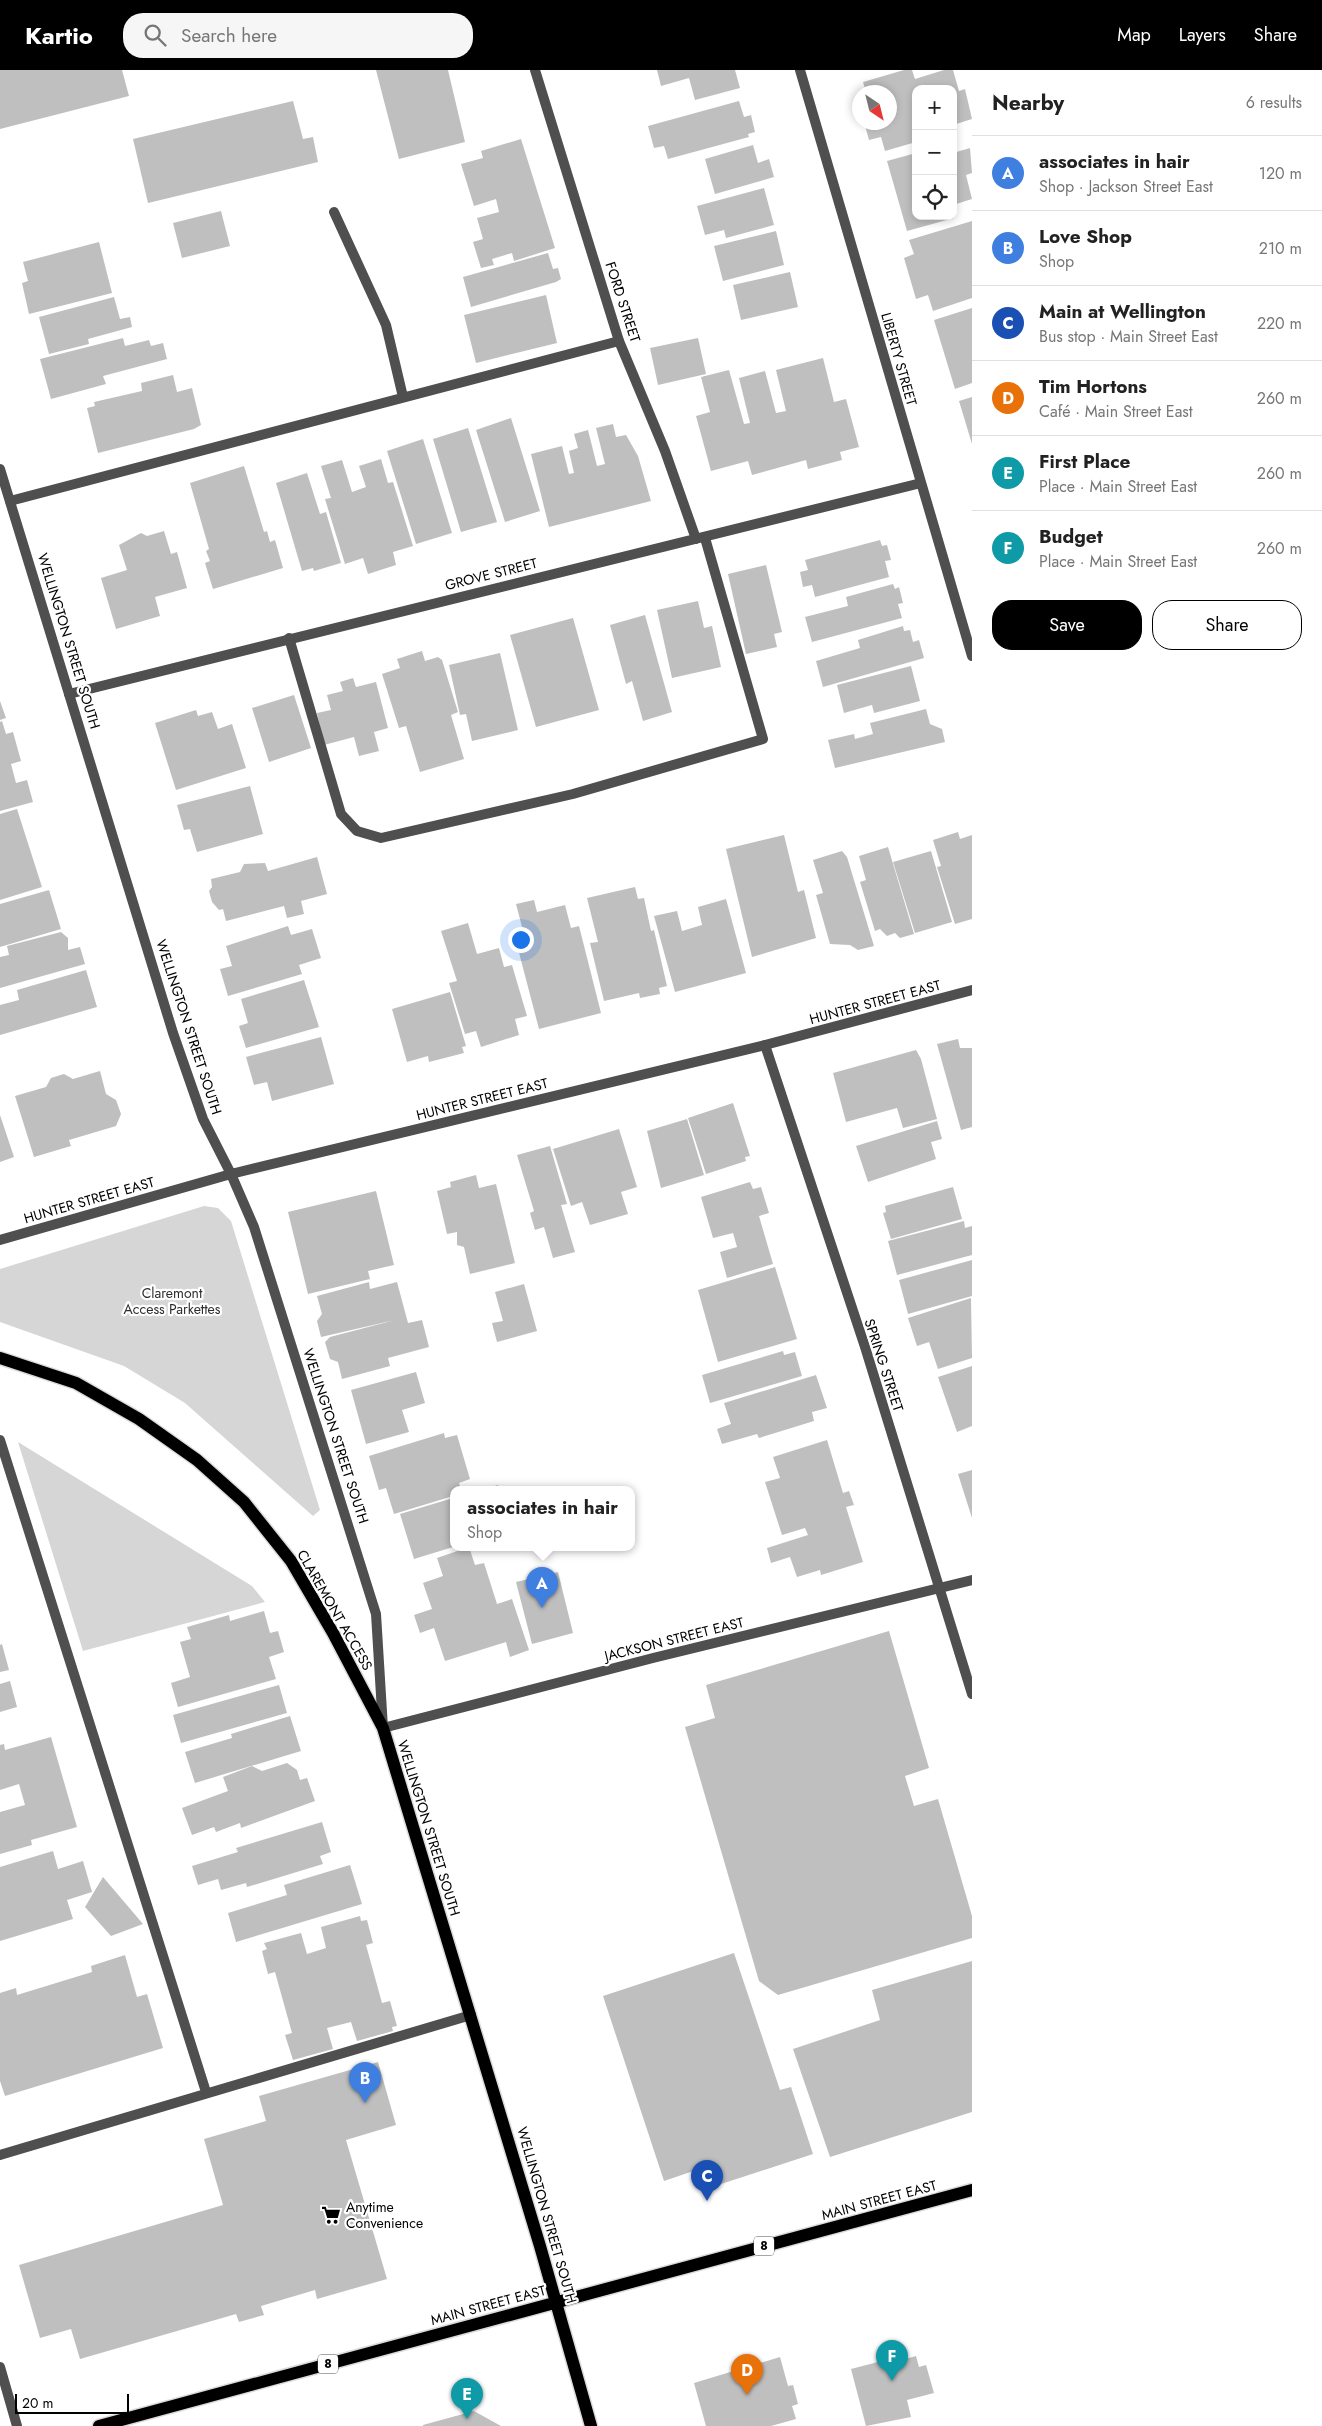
<!DOCTYPE html>
<html lang="en">
<head>
<meta charset="utf-8">
<style>
	body { margin:0; font-family:Jost,sans-serif; background:#f6f6f6; color:#222 }
	.controls { position:absolute; right:15px; top:15px; display:grid; overflow:hidden; border-radius:10px; box-shadow:0 2px 8px #0003 }
	.controls button { width:45px; height:45px; display:grid; place-items:center; padding:0; border:0; border-bottom:1px solid #e0e0e0; background:#fff; color:#222; font:25px sans-serif }
	.compass { position:absolute; left:852px; top:15px; width:45px; height:45px; border-radius:50%; background:#fff; box-shadow:0 2px 8px #0003; rotate:145deg }
	.scale { position:absolute; left:15px; bottom:12px; width:114px; box-sizing:border-box; padding-left:5px; border:2px solid #000; border-top:0; font-size:14px; line-height:18px; white-space:nowrap; color:#000; -webkit-text-stroke:4px #fff; paint-order:stroke }
	.you { position:absolute; left:520px; top:869px; width:18px; height:18px; margin:-12px; border:4px solid #fff; border-radius:50%; background:#1a73e8; box-shadow:0 0 0 8px #1a73e833 }
	.badge { display:grid; place-items:center; width:32px; height:32px; border-radius:50%; background:#000; color:#fff; font-size:16px; font-weight:700 }
	.pin { position:absolute; translate:-50% -41px; filter:drop-shadow(0 1px 2px #0008) }
	.pin::after { content:''; position:absolute; top:26px; width:18px; height:15px; background:inherit; clip-path:polygon(0 0,100% 0,50% 100%) }
	.popup { position:absolute; left:450px; top:1416px; width:185px; height:65px; box-sizing:border-box; display:grid; place-content:center; border-radius:10px; background:#fff; filter:drop-shadow(0 1px 4px #0005); font-size:16px; white-space:nowrap; color:#767676 }
	.popup b { font-size:19px; color:#222 }
	.popup::after { content:''; position:absolute; left:50%; top:100%; margin-left:-10px; border:10px solid transparent; border-top-color:#fff }
	.list { margin:0; padding:0; list-style:none }
	h2 { display:flex; justify-content:space-between; align-items:center; height:65px; margin:0; padding:0 20px; font-size:21px }
	h2 small { font-size:16px; font-weight:400; color:#767676 }
	.list li { display:grid; grid-template-columns:32px 1fr auto; gap:15px; align-items:center; box-sizing:border-box; height:75px; padding:0 20px; border-top:1px solid #e0e0e0 }
	.list b { display:block; font-size:19px; white-space:nowrap }
	.list p { margin:0; font-size:16px; white-space:nowrap; color:#767676 }
	.list em { font-size:16px; font-style:normal; color:#767676 }
	.actions { display:flex; gap:10px; padding:15px 20px }
	.actions a { flex:1; padding:11px 0; border:1px solid #000; border-radius:20px; text-align:center; font-size:18px; color:#000 }
	.actions .main { background:#000; color:#fff }
	.icon { flex:none; width:28px; height:28px; fill:none; stroke:currentColor; stroke-width:2; stroke-linecap:round; stroke-linejoin:round }
	.map { position:relative; flex:none; width:972px; height:2356px; overflow:hidden }
	header { display:flex; align-items:center; gap:30px; box-sizing:border-box; height:70px; padding:0 25px; background:#000; color:#fff }
	header strong { font-size:24px }
	nav { display:flex; gap:28px; margin-inline-start:auto; font-size:18px }
	.search { width:350px; height:45px; background:#f6f6f6; display:flex; align-items:center; gap:12px; box-sizing:border-box; padding:0 18px; border-radius:20px; color:#767676; font-size:19px }
	main { display:flex }
	aside { flex:1; background:#fff }
	.map>svg:first-child { display:block }
	.green { fill:#d6d6d6 }
	.building { fill:#bfbfbf }
	.lines { fill:none; stroke-linecap:round; stroke-linejoin:round }
	.primary-casing { stroke:#dbdbdb; stroke-width:15 }
	.service { stroke:#4f4f4f; stroke-width:10 }
	.minor { stroke:#4f4f4f; stroke-width:10 }
	.tertiary { stroke:#4f4f4f; stroke-width:10 }
	.primary { stroke:#000; stroke-width:12 }
	.labels { text-anchor:middle; stroke-width:4.5; stroke-linejoin:round; paint-order:stroke }
	.shield { fill:#fff; stroke:#4c4c4c; stroke-width:1 }
	.shield-label { font-size:12px; font-weight:bold; fill:#000 }
	.street-label { font-size:14px; fill:#000; stroke:#fff }
	.park-label { font-size:14px; fill:#2d2d2d; stroke:#fff }
	.poi-label { font-size:14px; fill:#000; stroke:#fff; text-anchor:start }
</style>
</head>
<body>
<header>
<strong>Kartio</strong>
<div class="search"><svg class="icon" aria-label="search" viewBox="0 0 24 24"><circle cx="10" cy="10" r="6"/><path d="M15 15l6 6"/></svg>Search here</div>
<nav><a>Map</a><a>Layers</a><a>Share</a></nav>
</header>
<main>
<div class="map">
<svg width="972" height="2356" viewBox="0 0 972 2356">
	<rect width="100%" height="100%" fill="#fff"/>
	<path class="green" d="M204,1136l14,2 13,13 89,289 -7,6 -128,-113 -61,-37 -124,-44v-53z
		M18,1372l234,144 13,16 -182,49z"/>
	<path class="building" d="M0,0h122l7,26 -129,33z
		M376,0h72l17,72 -66,17z
		M657,0h78l5,18 -45,12 -6,-22 -28,8z
		M904,0h8l3,9 29,-9h9l6,21 6,-2 7,30 -19,6v-36h-37v53l-31,9 -4,-14 -12,3 -5,-18h25v-30h-23l-3,-10z
		M293,31l10,38 10,-2 5,25 -170,41 -15,-64z
		M739,31l5,16 7,-2 4,17 -7,2 1,3 -81,22 -4,-13 -10,2 -6,-22z
		M521,69l34,109 -41,13 -2,-8 -20,6 2,6 -13,3 -8,-26 10,-3 -6,-21 22,-6 -3,-13 -22,7 -13,-42 22,-6 -2,-7z
		M753,75l5,18 11,-4 5,18 -59,17 -10,-35z
		M970,78l2,25 -6,2 6,24 -19,6v-52z
		M916,83v63l38,2 -47,13 -20,-70z
		M764,118l10,37 -48,13 -2,-8 -19,5 -8,-29z
		M221,141l9,35 -48,12 -9,-35z
		M972,151v77l-39,13 -5,-16 -12,4 -12,-41 10,-4 -5,-14z
		M776,161l8,34 -61,16 -9,-35z
		M99,172l13,51 -83,21 -7,-31 6,-2 -5,-19z
		M548,183l5,16 5,-1 3,11 -5,3 -85,25 -8,-30z
		M790,202l8,35 -57,13 -8,-35z
		M546,225l11,48 -81,20 -12,-48z
		M114,227l6,22 10,-2 2,10 -44,12 1,5 -40,10 -10,-37z
		M972,238v75l-17,6 -21,-69z
		M123,268l2,8 24,-6 2,6 12,-3 4,16 -64,17 3,8 -55,15 -11,-40z
		M698,268l8,36 -48,11 -8,-37z
		M823,288l11,44 12,-3 13,48 -19,5 2,8 -34,9 -2,-9 -54,15 -4,-14 -37,10 -15,-55 14,-4 -9,-35 28,-7 15,54 6,-1 -11,-45 26,-7 11,42 10,-2 -10,-41z
		M173,305l4,17 15,-4 9,37 -7,4 -96,24 -11,-45 8,-2 -1,-4 48,-11 -1,-8z
		M972,327v47l-13,-43z
		M511,348l29,93 -35,11 -29,-92z
		M613,354l3,13 10,-2 12,21 13,45 -102,26 -18,-73 31,-8 7,28 5,-1 -5,-22 9,-3 -4,-14 14,-4 9,36 8,-2 -9,-36z
		M468,358l29,94 -36,10 -28,-93z
		M423,369l29,94 -36,11 -29,-93z
		M381,389l7,24 5,-1 20,64 -20,6 3,13 -28,9 -5,-16 -18,6 -20,-65 6,-1 -10,-32 21,-6 10,32 14,-5 -7,-21z
		M244,396l20,66 3,-1 3,11 5,-2 8,28 -70,21 -8,-26 5,-2 -4,-10 3,-2 -19,-66z
		M307,403l13,41 6,-2 15,51 -27,8 -1,-3 -11,3 -26,-88z
		M164,461l7,23 6,-2 10,36 -32,9 5,19 -44,13 -15,-51 26,-8 -8,-25 22,-12 6,3z
		M880,470l2,6 5,-1 4,15 -6,1 4,16 -74,20 -3,-12 -9,2 -3,-15 8,-2 -3,-10z
		M766,495l16,67 -8,2 3,13 -31,7 -18,-80z
		M893,514l2,5 4,-2 4,16 -5,1 4,14 -90,24 -7,-25 43,-11 -2,-9z
		M698,531l6,27 8,-2 9,41 -49,11 -15,-68z
		M645,545l27,97 -29,9 -11,-40 -6,3 -16,-59z
		M573,548l26,92 -63,17 -26,-92z
		M903,556l1,5 6,-1 3,12 6,-2 5,18 -101,29 -7,-26 44,-13 -2,-8z
		M422,581l3,10 13,-4 4,3 16,52 -7,3 13,44 -44,13 -14,-46 -7,2 -17,-54 18,-6 -3,-9z
		M500,583l18,77 -46,11 -6,-27 -6,1 -11,-50z
		M911,596l9,35 -46,12 -2,-8 -28,8 -7,-28z
		M353,608l3,9 20,-5 12,46 -14,4 5,19 -20,5 -5,-19 -30,8 -7,-32 14,-3 -4,-15 16,-4 -3,-9z
		M294,625l17,53 -42,14 -17,-54z
		M0,631l6,17 -6,2z
		M926,639l4,15 12,5 3,13 -110,26 -7,-28 26,-6 1,5 18,-5 -3,-11z
		M196,640l2,6 14,-4 6,17 14,-5 14,44 -70,22 -21,-67z
		M2,651l4,13 7,-2 8,29 -10,3 5,19 11,-3 6,22 -33,9v-89z
		M250,716l13,48 -66,18 -7,-23 -6,1 -7,-25z
		M17,739l25,78 -42,13v-86z
		M958,762l2,7 12,-4v84l-17,5 -18,-57 4,-1 -8,-26z
		M784,765l14,57 6,-2 12,48 -64,19 -26,-108z
		M888,777l26,87 -14,4 -5,-5 -8,3 -7,-7 -5,2 -15,-49 6,-2 -7,-24z
		M842,781l5,6 27,89 -16,4 -8,-5 -20,-1 -14,-49 7,-2 -10,-33z
		M931,781l21,71 -37,11 -22,-71z
		M317,787l10,37 -26,7 3,13 -17,4 -3,-12 -58,15 -3,-12 -4,1 -7,-8 -3,-11 3,-4 -1,-8 29,-7 4,-8 21,-1 3,8z
		M635,817l3,12 6,-1 7,33 3,-1 13,56 -8,2 1,6 -20,4 -1,-5 -35,8 -14,-58 8,-1 -11,-44z
		M49,820l12,39 -61,18v-43z
		M726,829l20,74 -71,19 -21,-76 23,-5 5,20 20,-6 -4,-18z
		M534,830l3,12 28,-7 6,23 8,-2 22,87 -62,16 -22,-84 9,-3 -10,-38z
		M468,853l9,31 22,-6 5,19 8,-2 15,51 -12,3 4,16 -38,12 -5,-16 -11,3 -16,-51 8,-2 -16,-50z
		M288,856l3,9 21,-6 9,29 -22,7 3,9 -74,22 -8,-27 12,-3 -6,-20z
		M61,862l7,6v12l12,-3 5,17 -85,24v-31l9,-2 -2,-9z
		M86,900l11,37 -97,28v-30l19,-5 -2,-10z
		M304,910l15,47 -73,21 -7,-22 9,-3 -7,-24z
		M450,922l16,54 -4,1 2,6 -35,9 -1,-6 -21,6 -15,-53z
		M321,967l13,47 -62,17 -5,-19 -13,3 -8,-28z
		M958,969l2,9h12v79l-11,3 -24,-86z
		M916,980l5,9 16,60 -34,9 -6,-20 -51,14 -13,-49z
		M100,1001l6,23 10,6 5,14 -5,12 -47,14 2,6 -37,11 -19,-61 31,-9 5,-9 13,-4 9,5z
		M733,1033l17,53 -5,1 1,4 -40,13 -18,-56z
		M0,1045l14,42 -14,5z
		M687,1049l17,56 -43,13 -14,-57z
		M937,1051l5,18 -11,3 5,17 -68,23 -12,-36z
		M619,1059l18,58 -16,5 7,22 -38,11 -8,-23 -11,4 -18,-57z
		M550,1076l17,58 -6,1 14,47 -22,6 -9,-31 -9,3 -5,-17 4,-2 -17,-56z
		M476,1105l3,13 17,-4 19,79 -45,11 -6,-27 -7,-2v-13l-10,2 -10,-43 14,-4 -1,-5z
		M750,1112l3,7 8,-2 8,26 -10,3 14,48 -46,14 -7,-26 17,-5 -4,-14 -20,5 -12,-41z
		M953,1117l9,32 -71,20 -8,-26 3,-1 -1,-6z
		M376,1121l18,74 -26,6 2,8 -62,15 -20,-82z
		M964,1151l1,7 7,-2v29l-75,20 -9,-34z
		M972,1190v36l-64,18 -9,-34z
		M775,1197l22,72 -79,23 -20,-72z
		M369,1212l1,7 27,-7 11,41 14,-3 7,27 -41,11 2,8 -48,13 -4,-17 -8,-3 -5,-17 5,-5 65,-17 -74,17 -4,-16 5,-7 -5,-18z
		M524,1214l13,47 -40,11 -5,-19 11,-2 -8,-29z
		M971,1228l1,60 -34,11 -9,-27 -12,4 -9,-28z
		M783,1281l1,4 11,-3 7,24 -92,27 -8,-28z
		M972,1296v60l-15,6 -19,-55z
		M416,1302l9,31 -23,7 7,22 -43,12 -15,-54z
		M816,1305l11,33 -15,4 2,9 -55,17 -2,-4 -35,10 -5,-15 14,-5 -7,-21z
		M444,1363l1,5 12,-3 13,44 -11,4 2,6h-8v7l-59,18 -8,-26 -7,2 -10,-34z
		M827,1370l16,53 6,-2 5,14 -8,2 17,55 -42,13 -1,-5 -23,7 -7,-20 -19,6 -4,-15 41,-13 -3,-7 -23,7 -17,-53 15,-4 -7,-21z
		M972,1400v48l-14,-44z
		M498,1415l1,4h-14z
		M453,1428v49l-39,12 -14,-45z
		M469,1477l6,18 9,-2 13,41 15,-5 17,51 -19,7 -4,-15 -61,19 -11,-33 -14,5 -6,-18 18,-6 -9,-26 20,-7 -6,-18z
		M558,1502l15,61 -41,11 -16,-62z
		M264,1541l6,22 8,-2 6,21 -15,5 7,22 -98,28 -7,-24 19,-6 -10,-35 11,-3 -4,-12 42,-12 1,6z
		M889,1561l40,137 -24,8 9,30 24,-7 34,117v22l-194,57 -19,-14 -74,-254 30,-9 -9,-33z
		M2,1574l7,26 -9,2v-27z
		M10,1611l7,26 -17,5v-28z
		M279,1615l8,28 -106,30 -8,-28z
		M290,1646l11,35 -106,32 -10,-31 47,-14 -1,-4z
		M51,1667l26,90 -46,13 1,5 -32,9v-42l25,-7 -6,-21 -19,6v-45l4,-1 1,6z
		M287,1693l10,7 3,10 7,-2 8,23 -74,27 -1,-5 -24,9 -2,-5 -22,8 -10,-27 46,-17 -5,-14 29,-11 10,5z
		M322,1752l9,30 -11,4 3,8 -76,23 -1,-4 -25,7 -3,-11 -20,6 -6,-19 46,-14 -2,-4z
		M53,1781l5,18 25,-8 9,31 -25,8 6,19 -73,22v-74z
		M350,1795l12,39 -126,38 -8,-29 59,-18 -3,-10z
		M103,1807l40,47 -32,12 -26,-29z
		M360,1846l1,5 6,-1 6,23 -7,2 16,58 8,-2 7,25 -5,1 1,4 -36,10 -6,-19 -24,6 6,21 -40,11 -8,-25 7,-2 -17,-61 -7,2 -6,-23 5,-2 -3,-6 37,-10 6,21 19,-6 -5,-21z
		M734,1883l46,137 11,-3 22,67 -95,31 -7,-20 -47,16 -61,-185z
		M125,1885l12,42 10,-3 16,54 -158,48 -5,-15v-88l16,-5 1,7 75,-23 -1,-6z
		M972,1891v151l-142,45 -37,-108 87,-29 -8,-30z
		M378,1992l18,63 -50,15 41,139 -70,20 -2,-9 -54,16 3,9 -25,7 -3,-8 -156,45 -9,-30 -31,9 -21,-73 204,-60 -19,-66 62,-18 -7,-25z
		M916,2286l3,11 7,-2 8,28 -27,7 4,17 -45,9 -15,-57 46,-12 1,4z
		M780,2287l8,29 5,-1 5,19 -6,2 4,13 -25,7h-65l-12,-43z
		M474,2341l27,15h-78v-1z"/>
	<g class="lines">
		<g class="primary-casing">
			<path id="primary" d="M0,1288l76,25 63,36 58,41 47,42 47,59 42,72 50,95 157,518 51,180
				M99,2356l873,-236"/>
		</g>
		<path class="service" d="M334,142l52,113 17,72
			M10,431l609,-160
			M289,568l52,176 16,17 24,7 192,-44 190,-55 -58,-201
			M0,1370l206,652
			M0,2085l471,-140"/>
		<path class="minor" d="M535,0l84,271 46,110 31,88
			M800,0l172,586
			M69,624l852,-211
			M765,975l100,302 107,347
			M0,2297l17,59"/>
		<path class="tertiary" d="M0,399l173,564 30,86 28,55 23,53 122,387 7,114 270,-70 319,-78
			M0,1170l231,-66 534,-129 207,-55"/>
		<use href="#primary" class="primary"/>
	</g>
	<defs>
		<g id="supermarket-bare" transform="scale(1.5)"><path d="M-6-5.5h2.5l.6 2H6L4.5 2H-2.5L-4.4-4H-6ZM-1.5 3.2a1.3 1.3 0 1 0 .1 0ZM3 3.2a1.3 1.3 0 1 0 .1 0Z" fill="#000" stroke="#fff" stroke-width="2.5" paint-order="stroke"/></g>
	</defs>
	<g fill-rule="evenodd">
		<use href="#supermarket-bare" x="331" y="2145"/>
	</g>
	<g class="labels">
		<g class="shield">
			<rect x="754" y="2166.5" width="20" height="19" rx="4"/>
			<rect x="318" y="2284.5" width="20" height="19" rx="4"/>
		</g>
		<g class="shield-label">
			<text x="764" y="2180">8</text>
			<text x="328" y="2298">8</text>
		</g>
		<g class="street-label">
			<text transform="translate(623 232) rotate(72)" y="5">FORD STREET</text>
			<text transform="translate(899 289) rotate(74)" y="5">LIBERTY STREET</text>
			<text transform="translate(491 504) rotate(-14)" y="5">GROVE STREET</text>
			<text transform="translate(69 571) rotate(73)" y="5">WELLINGTON STREET SOUTH</text>
			<text transform="translate(875 932) rotate(-15)" y="5">HUNTER STREET EAST</text>
			<text transform="translate(189 957) rotate(72)" y="5">WELLINGTON STREET SOUTH</text>
			<text transform="translate(482 1029) rotate(-14)" y="5">HUNTER STREET EAST</text>
			<text transform="translate(89 1130) rotate(-16)" y="5">HUNTER STREET EAST</text>
			<text transform="translate(884 1295) rotate(72)" y="5">SPRING STREET</text>
			<text transform="translate(336 1366) rotate(72)" y="5">WELLINGTON STREET SOUTH</text>
			<text transform="translate(335 1540) rotate(60)" y="5">CLAREMONT ACCESS</text>
			<text transform="translate(674 1569) rotate(-14)" y="5">JACKSON STREET EAST</text>
			<text transform="translate(429 1758) rotate(73)" y="5">WELLINGTON STREET SOUTH</text>
			<text transform="translate(879 2130) rotate(-15)" y="5">MAIN STREET EAST</text>
			<text transform="translate(547 2145) rotate(74)" y="5">WELLINGTON STREET SOUTH</text>
			<text transform="translate(488 2235) rotate(-15)" y="5">MAIN STREET EAST</text>
		</g>
		<g class="park-label">
			<text x="172" y="1228">Claremont<tspan x="172" dy="16">Access Parkettes</tspan></text>
		</g>
		<g class="poi-label">
			<text x="346" y="2142">Anytime<tspan x="346" dy="16">Convenience</tspan></text>
		</g>
	</g>
</svg>
<div class="controls">
<button>+</button>
<button>−</button>
<button><svg class="icon" aria-label="locate" viewBox="0 0 24 24"><circle cx="12" cy="12" r="6"/><path d="M12 2v4M12 18v4M2 12h4M18 12h4"/></svg></button>
</div>
<svg class="compass" viewBox="-18 -18 36 36"><path d="M0-13l5 13h-10z" fill="#e53935"/><path d="M0 13l5-13h-10z" fill="#767676"/></svg>
<div class="scale">20 m</div>
<div class="you"></div>
<div class="pin badge" style="left:542px;top:1538px;background:#3f7fe0">A</div>
<div class="popup"><b>associates in hair</b>Shop</div>
<div class="pin badge" style="left:365px;top:2033px;background:#3f7fe0">B</div>
<div class="pin badge" style="left:707px;top:2131px;background:#1a4fb4">C</div>
<div class="pin badge" style="left:747px;top:2325px;background:#e8710a">D</div>
<div class="pin badge" style="left:467px;top:2349px;background:#0f9aa8">E</div>
<div class="pin badge" style="left:892px;top:2311px;background:#0f9aa8">F</div>
</div>
<aside>
<h2>Nearby<small>6 results</small></h2>
<ul class="list">
<li><span class="badge" style="background:#3f7fe0">A</span><div><b>associates in hair</b><p>Shop · Jackson Street East</p></div><em>120 m</em></li>
<li><span class="badge" style="background:#3f7fe0">B</span><div><b>Love Shop</b><p>Shop</p></div><em>210 m</em></li>
<li><span class="badge" style="background:#1a4fb4">C</span><div><b>Main at Wellington</b><p>Bus stop · Main Street East</p></div><em>220 m</em></li>
<li><span class="badge" style="background:#e8710a">D</span><div><b>Tim Hortons</b><p>Café · Main Street East</p></div><em>260 m</em></li>
<li><span class="badge" style="background:#0f9aa8">E</span><div><b>First Place</b><p>Place · Main Street East</p></div><em>260 m</em></li>
<li><span class="badge" style="background:#0f9aa8">F</span><div><b>Budget</b><p>Place · Main Street East</p></div><em>260 m</em></li>
</ul>
<div class="actions"><a class="main">Save</a><a>Share</a></div>
</aside>
</main>
</body>
</html>
